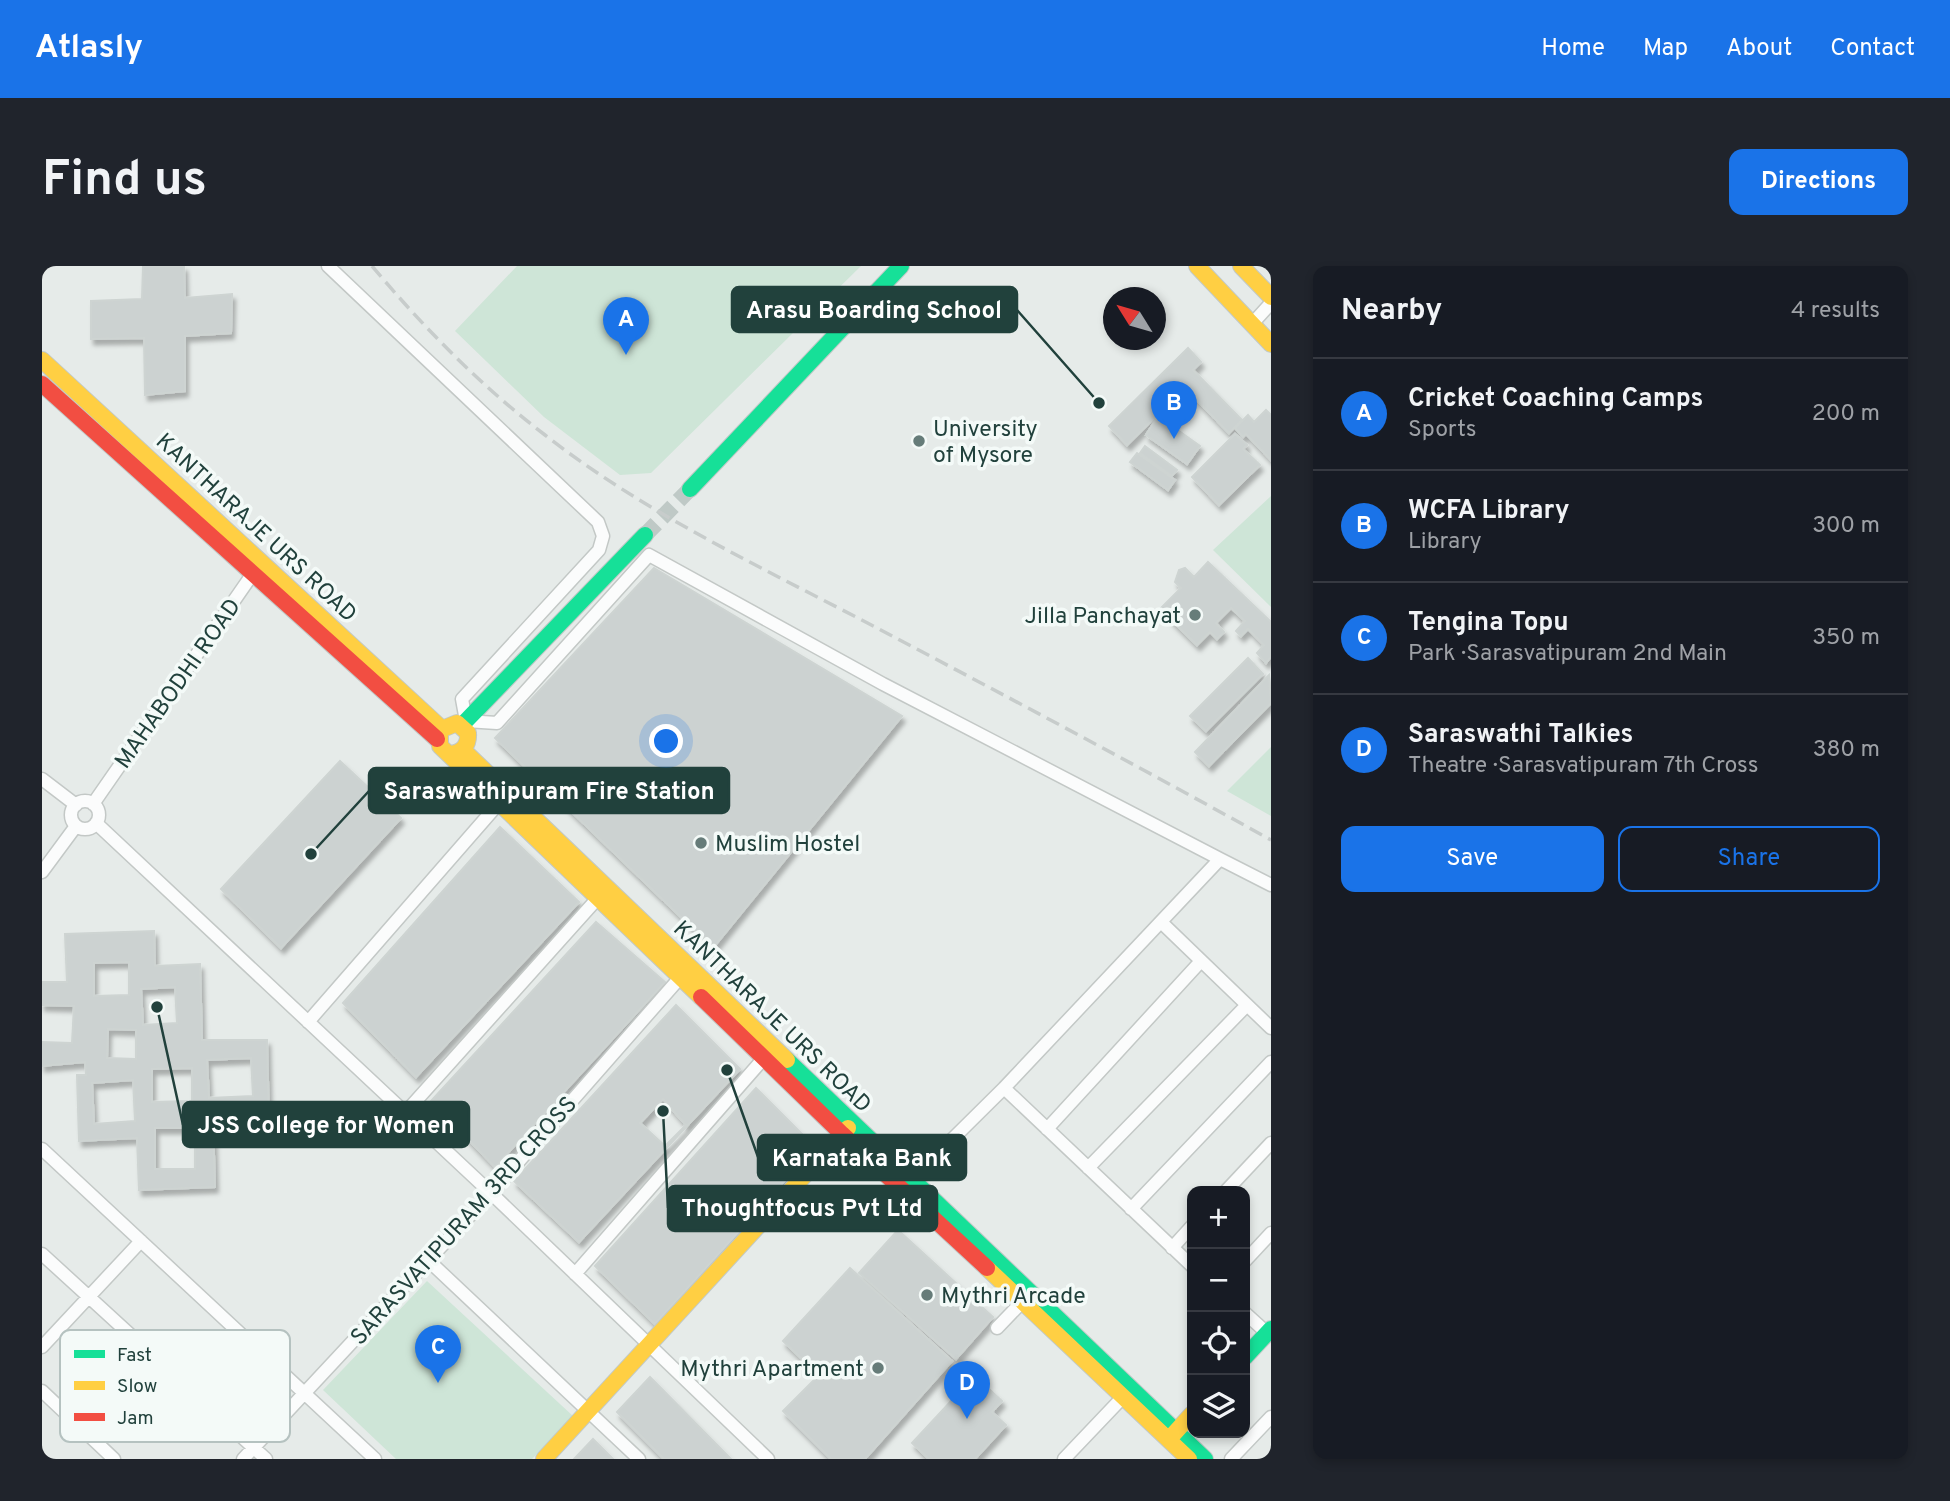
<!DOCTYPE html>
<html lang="en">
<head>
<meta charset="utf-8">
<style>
	body { margin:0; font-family:Overpass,sans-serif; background:#20242c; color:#f1f3f6 }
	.controls { position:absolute; right:21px; bottom:21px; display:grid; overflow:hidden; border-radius:14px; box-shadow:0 4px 10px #0003 }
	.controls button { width:63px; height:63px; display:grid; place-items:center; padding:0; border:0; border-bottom:2px solid #363941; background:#171b24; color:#f1f3f6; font:35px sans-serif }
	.compass { position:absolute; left:1061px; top:21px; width:63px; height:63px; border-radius:50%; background:#171b24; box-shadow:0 4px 10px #0003; rotate:307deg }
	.you { position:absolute; left:625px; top:476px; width:24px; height:24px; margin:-18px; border:5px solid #fff; border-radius:50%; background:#1a73e8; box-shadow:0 0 0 10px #1a73e833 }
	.badge { display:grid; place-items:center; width:46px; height:46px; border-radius:50%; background:#1a73e8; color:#fff; font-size:23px; font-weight:700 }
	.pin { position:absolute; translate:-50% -58px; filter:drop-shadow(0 2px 4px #0008) }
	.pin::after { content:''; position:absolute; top:37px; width:24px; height:21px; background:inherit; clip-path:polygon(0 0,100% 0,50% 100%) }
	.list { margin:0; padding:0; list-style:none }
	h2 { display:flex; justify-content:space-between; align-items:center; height:91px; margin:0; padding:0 28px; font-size:30px }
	h2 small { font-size:23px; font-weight:400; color:#9ea1a6 }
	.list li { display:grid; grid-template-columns:46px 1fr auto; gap:21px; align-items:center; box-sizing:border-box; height:112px; padding:0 28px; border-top:2px solid #363941 }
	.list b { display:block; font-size:26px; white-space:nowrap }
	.list p { margin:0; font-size:23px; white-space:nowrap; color:#9ea1a6 }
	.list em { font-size:23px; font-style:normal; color:#9ea1a6 }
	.actions { display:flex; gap:14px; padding:21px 28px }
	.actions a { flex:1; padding:16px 0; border:2px solid #1a73e8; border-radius:14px; text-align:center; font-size:24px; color:#1a73e8 }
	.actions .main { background:#1a73e8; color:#fff }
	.icon { flex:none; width:38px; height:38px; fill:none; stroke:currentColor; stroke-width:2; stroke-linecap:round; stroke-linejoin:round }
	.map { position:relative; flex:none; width:1229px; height:1193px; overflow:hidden; border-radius:14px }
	header { display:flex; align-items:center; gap:42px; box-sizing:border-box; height:98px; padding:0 35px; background:#1a73e8; color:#fff }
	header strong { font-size:33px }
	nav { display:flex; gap:38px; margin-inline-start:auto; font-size:24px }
	.intro { display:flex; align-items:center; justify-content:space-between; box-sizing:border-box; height:168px; padding:0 42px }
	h1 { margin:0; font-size:49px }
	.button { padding:18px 32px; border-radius:14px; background:#1a73e8; color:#fff; font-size:24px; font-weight:700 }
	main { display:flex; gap:42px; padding:0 42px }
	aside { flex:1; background:#171b24; border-radius:14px; box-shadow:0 4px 10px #0003 }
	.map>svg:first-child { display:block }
	.green { fill:#cee5d7 }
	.building { fill:#ccd2d1; stroke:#ced4d2; stroke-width:2; fill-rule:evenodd; filter:url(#shadow) }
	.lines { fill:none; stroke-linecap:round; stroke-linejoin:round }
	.secondary-tunnel { stroke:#bfc9c6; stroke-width:16; stroke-dasharray:16 8; stroke-linecap:butt }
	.street-casing { stroke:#c3c8c6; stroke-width:15 }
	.fast-casing { stroke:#c1c9c7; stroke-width:18 }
	.slow-casing { stroke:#c1c9c7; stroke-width:18 }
	.jam-casing { stroke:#c1c9c7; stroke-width:18 }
	.street { stroke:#fbfcfc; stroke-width:12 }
	.fast { stroke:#16e098; stroke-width:16 }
	.slow { stroke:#ffcf43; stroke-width:16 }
	.jam { stroke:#f24e42; stroke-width:16 }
	.rail { stroke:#c7cccb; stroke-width:3.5; stroke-dasharray:14 7; stroke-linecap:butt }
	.poi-dot { fill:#667c79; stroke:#f4faf8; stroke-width:2.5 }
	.labels { text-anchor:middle; stroke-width:7; stroke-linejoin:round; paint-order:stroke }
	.poi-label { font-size:23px; fill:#21413c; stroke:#f4faf8; text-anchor:start }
	.street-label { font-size:23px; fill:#21413c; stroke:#f4faf8 }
	.key { fill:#f4faf8; stroke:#b5c2c0; stroke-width:2 }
	.key-label { font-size:19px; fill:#21413c }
	.leader { fill:none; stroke:#21413c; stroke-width:2.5 }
	.callout-dot { fill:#21413c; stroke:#f4faf8; stroke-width:2.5 }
	.callout { fill:#21413c; stroke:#21413c; stroke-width:2.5 }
	.callout-label { font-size:24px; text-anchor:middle; font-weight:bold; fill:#fff }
</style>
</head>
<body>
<header>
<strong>Atlasly</strong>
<nav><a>Home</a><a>Map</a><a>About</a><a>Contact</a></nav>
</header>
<div class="intro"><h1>Find us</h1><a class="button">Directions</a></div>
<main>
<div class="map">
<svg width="1229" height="1193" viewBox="0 0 1229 1193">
	<defs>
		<filter id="shadow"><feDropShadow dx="3" dy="5.5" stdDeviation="2" flood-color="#0004"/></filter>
	</defs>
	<rect width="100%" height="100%" fill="#e6ebe9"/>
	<path class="green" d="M475,0h344l-210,207 -31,2 -76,-58 -89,-86z
		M1229,230v111l-58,-57z
		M1229,481v69l-44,-25z
		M385,1015l146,135 -41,43h-136l-73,-69z"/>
	<path class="building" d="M101,0h41l1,32 47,-4 -1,39 -46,3v55l-40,4 -1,-57 -53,1v-38l51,-2z
		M1146,82l13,14 -8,8 49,50 -13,13 -44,-45 -58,57 -18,-19z
		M1224,144l5,5v45l-25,-26 -3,3 -8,-9 13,-13 6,7z
		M1116,150l42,30 -13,18 -41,-29z
		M1193,168l12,11 -4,4 17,16 -41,40 -27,-28z
		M1103,180l32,24 -5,6 -32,-23z
		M1095,187l38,27 -7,10 -38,-28z
		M1166,296l63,60v35l-5,6 -9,-10 7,-8 -16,-16 -7,7 -5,-5 9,-10 -14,-13 -15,15 8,9 -7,7 -7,-7 -13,13 -37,-36 21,-21 -6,-6 4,-12 6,-2 9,9z
		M612,302l248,148 -189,232 -218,-210z
		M1206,392l15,16 -57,57 -16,-15z
		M1227,409l2,28 -62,63 -14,-14z
		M298,495l61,57 -120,130 -60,-59z
		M458,561l79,75 -163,175 -73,-74z
		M554,656l69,60 -170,185 -64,-66z
		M112,665l1,35 45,-2 2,76h65l2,80 -56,2 2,65 -76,3 -2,-52 -58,3 -2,-66h9l-1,-13 -43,4v-24l30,1 2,-37 -32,-1v-23h25l-2,-48zM87,696v33l-35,1v-33zM133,721l2,36 -34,2 -2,-36zM66,763l28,1v29l-29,-1zM209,792l2,38 -44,2 -2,-38zM150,802v33l-40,1v-33zM91,814l2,41 -41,3 -2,-41zM113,862h40v41h-40z
		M634,739l64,64 -161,173 -65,-61z
		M714,822l59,59 -160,177 -60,-58z
		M621,833l23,26 -21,21 -25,-23z
		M856,964l95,87 -37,42 -97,-86z
		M808,1002l102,93 -87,98h-34l-48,-48 36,-36 -36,-34z
		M608,1111l81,82h-67l-47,-47z
		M924,1119l16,14 8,-9 12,11 -10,11 14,13 -31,34h-46l-17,-16z
		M551,1173l20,20h-39z"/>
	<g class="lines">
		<path class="secondary-tunnel" d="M603,269l45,-46"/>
		<g class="street-casing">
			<path id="street" d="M286,0l270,256 5,14 -4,14 -137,149 4,22 31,2 152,-168 234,129 337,175
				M1210,58l19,-21
				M0,513l34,26
				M29 549a14 14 0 1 1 28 0a14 14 0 1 1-28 0Z
				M51,538l163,-235
				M54,557l395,370 277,266
				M0,606l34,-46
				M1119,656l110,106
				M266,756l191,-219
				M962,822l188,178
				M363,847l192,-214
				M1005,863l154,-168
				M0,883l333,310
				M1046,902l159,-163
				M869,914l93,-92 216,-229 51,26
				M1184,925l45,-48
				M1089,943l140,-147
				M1130,982l20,-22
				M0,988l224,205
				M386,994l211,199
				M1203,995l26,-28
				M533,1008l189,-216
				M1203,1047l22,20
				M955,1062l26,-27
				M0,1081l99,-106
				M0,1125l72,68
				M201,1193l248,-266 194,-221
				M1022,1193l58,-61
				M1189,1193l40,-42"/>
		</g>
		<g class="fast-casing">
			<path id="fast" d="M648,223l211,-223
				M420,459l183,-190
				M745,794l418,399
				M1203,1091l26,-28"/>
		</g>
		<g class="slow-casing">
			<path id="slow" d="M1155,0l74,78
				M1199,0l30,31
				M0,94l399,368
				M421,484l324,310
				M409,488c12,-2 18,-9 17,-21l-11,-10 -17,7v16l261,251
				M945,1002l202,191
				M1128,1172l22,-24
				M502,1193l304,-331"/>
		</g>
		<g class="jam-casing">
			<path id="jam" d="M0,118l395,355
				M659,731l141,137 145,134"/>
		</g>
		<use href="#street" class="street"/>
		<use href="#fast" class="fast"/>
		<use href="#slow" class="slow"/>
		<use href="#jam" class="jam"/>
		<path class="rail" d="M330,0c52,62 109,120 173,169 106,83 233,140 351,203 125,66 251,133 375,202"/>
	</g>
	<g class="poi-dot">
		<circle cx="877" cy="175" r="7"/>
		<circle cx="1153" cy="349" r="7"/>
		<circle cx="659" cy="577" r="7"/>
		<circle cx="885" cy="1029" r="7"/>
		<circle cx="836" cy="1102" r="7"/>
	</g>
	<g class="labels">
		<g class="poi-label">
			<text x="891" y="170">University<tspan x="891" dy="26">of Mysore</tspan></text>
			<text x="1139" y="357" text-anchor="end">Jilla Panchayat</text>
			<text x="673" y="585">Muslim Hostel</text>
			<text x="899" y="1037">Mythri Arcade</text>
			<text x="822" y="1110" text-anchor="end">Mythri Apartment</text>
		</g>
		<g class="street-label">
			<text transform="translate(215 261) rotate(43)" y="8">KANTHARAJE URS ROAD</text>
			<text transform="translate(135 417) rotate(-55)" y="8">MAHABODHI ROAD</text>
			<text transform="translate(731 750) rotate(44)" y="8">KANTHARAJE URS ROAD</text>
			<text transform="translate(421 954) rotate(-48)" y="8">SARASVATIPURAM 3RD CROSS</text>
		</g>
	</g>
	<rect x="18" y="1064" width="230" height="112" rx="10" class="key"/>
	<rect x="32" y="1084" width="31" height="8" fill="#16e098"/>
	<rect x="32" y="1115" width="31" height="9" fill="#ffcf43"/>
	<rect x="32" y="1147" width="31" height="8" fill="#f24e42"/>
	<g class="key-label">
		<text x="75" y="1095">Fast</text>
		<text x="75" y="1126">Slow</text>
		<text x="75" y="1158">Jam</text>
	</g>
	<path class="leader" d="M1057 137L975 44M269 588L327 525M115 741L141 859M685 804L716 891M621 845L626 942"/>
	<g class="callout-dot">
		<circle cx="1057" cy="137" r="7"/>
		<circle cx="269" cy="588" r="7"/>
		<circle cx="115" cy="741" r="7"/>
		<circle cx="685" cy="804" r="7"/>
		<circle cx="621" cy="845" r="7"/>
	</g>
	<g class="callout">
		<rect x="690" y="21" width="285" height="45" rx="7"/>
		<rect x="327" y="502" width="360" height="45" rx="7"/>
		<rect x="141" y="836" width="286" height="45" rx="7"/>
		<rect x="716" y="869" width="208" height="45" rx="7"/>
		<rect x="626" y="920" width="269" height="45" rx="7"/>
	</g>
	<g class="callout-label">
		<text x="832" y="52">Arasu Boarding School</text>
		<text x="507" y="533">Saraswathipuram Fire Station</text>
		<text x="284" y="867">JSS College for Women</text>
		<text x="820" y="900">Karnataka Bank</text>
		<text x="760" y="950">Thoughtfocus Pvt Ltd</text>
	</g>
</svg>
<div class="controls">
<button>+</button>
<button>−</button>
<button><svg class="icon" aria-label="locate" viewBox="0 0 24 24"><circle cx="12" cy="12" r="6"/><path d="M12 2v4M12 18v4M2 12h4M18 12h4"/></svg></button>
<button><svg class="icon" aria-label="layers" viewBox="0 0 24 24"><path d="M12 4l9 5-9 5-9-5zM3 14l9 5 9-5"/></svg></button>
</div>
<svg class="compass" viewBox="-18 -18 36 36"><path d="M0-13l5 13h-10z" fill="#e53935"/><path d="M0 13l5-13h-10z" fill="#9ea1a6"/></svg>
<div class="you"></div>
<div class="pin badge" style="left:584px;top:89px">A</div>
<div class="pin badge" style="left:1132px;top:173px">B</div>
<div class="pin badge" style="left:396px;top:1117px">C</div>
<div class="pin badge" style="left:925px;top:1153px">D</div>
</div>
<aside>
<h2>Nearby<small>4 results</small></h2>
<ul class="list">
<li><span class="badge">A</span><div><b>Cricket Coaching Camps</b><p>Sports</p></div><em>200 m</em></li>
<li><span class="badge">B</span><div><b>WCFA Library</b><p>Library</p></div><em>300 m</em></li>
<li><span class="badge">C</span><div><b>Tengina Topu</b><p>Park · Sarasvatipuram 2nd Main</p></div><em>350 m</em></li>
<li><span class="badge">D</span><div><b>Saraswathi Talkies</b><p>Theatre · Sarasvatipuram 7th Cross</p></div><em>380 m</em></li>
</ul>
<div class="actions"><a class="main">Save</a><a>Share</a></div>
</aside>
</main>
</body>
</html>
